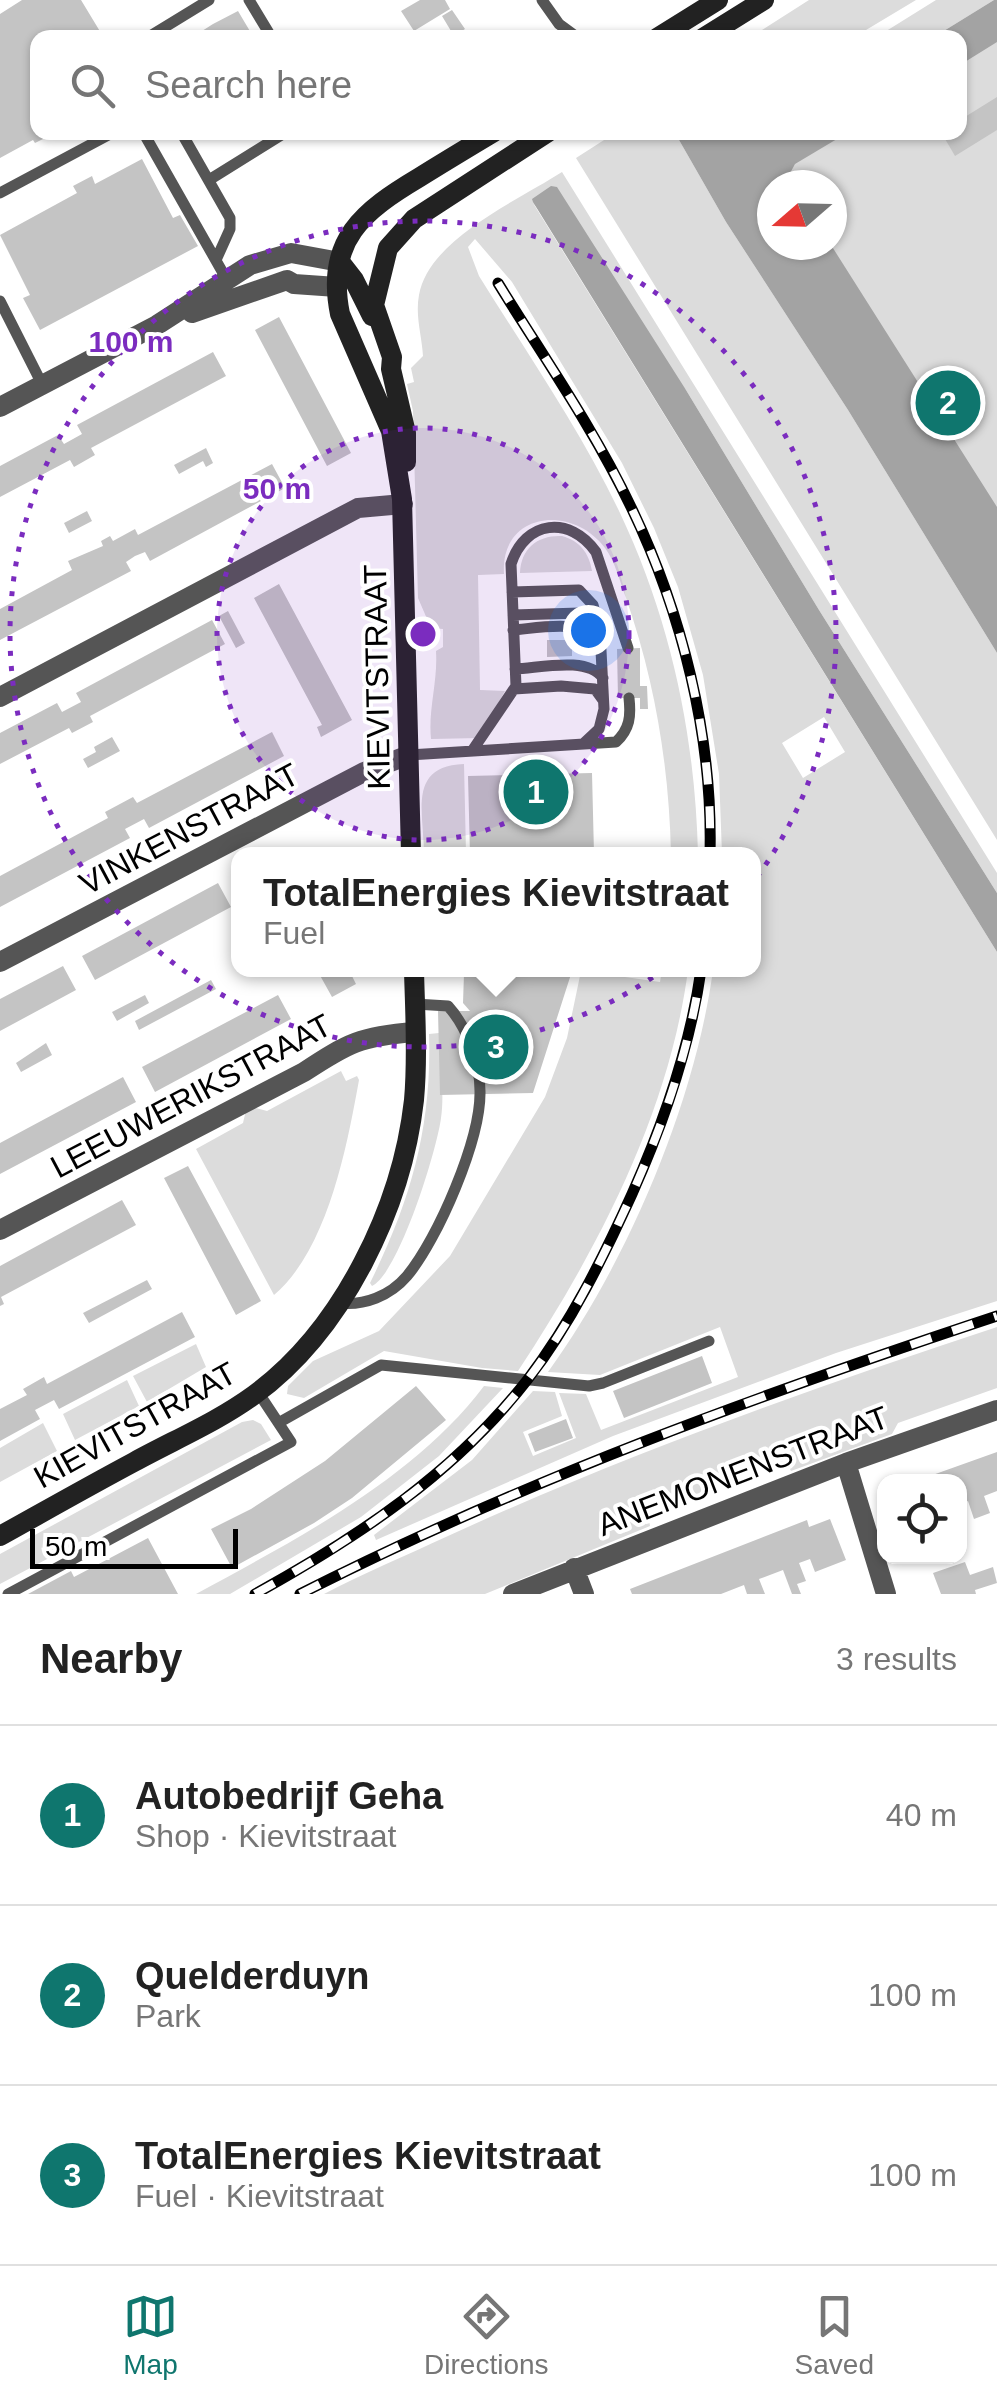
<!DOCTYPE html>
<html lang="en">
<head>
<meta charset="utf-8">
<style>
	body { margin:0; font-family:Arial,sans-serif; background:#f6f6f6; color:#222 }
	.controls { position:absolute; right:30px; bottom:30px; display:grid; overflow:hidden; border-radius:20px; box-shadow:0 2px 8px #0004 }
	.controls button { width:90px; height:90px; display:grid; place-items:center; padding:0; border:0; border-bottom:2px solid #e0e0e0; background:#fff; color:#222; font:50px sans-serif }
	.compass { position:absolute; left:757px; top:170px; width:90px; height:90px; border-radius:50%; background:#fff; box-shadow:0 2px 8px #0004; rotate:250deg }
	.scale { position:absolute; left:30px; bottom:25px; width:208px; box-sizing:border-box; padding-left:10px; border:5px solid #000; border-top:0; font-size:28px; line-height:35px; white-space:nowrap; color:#000; -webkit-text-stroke:8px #fff; paint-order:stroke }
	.you { position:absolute; left:588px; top:630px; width:35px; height:35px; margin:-25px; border:8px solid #fff; border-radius:50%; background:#1a73e8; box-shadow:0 0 0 15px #1a73e833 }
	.badge { display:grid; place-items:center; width:65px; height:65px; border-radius:50%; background:#0f766e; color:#fff; font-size:32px; font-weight:700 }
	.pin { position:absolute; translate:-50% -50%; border:5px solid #fff; box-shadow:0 2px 10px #0006 }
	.popup { position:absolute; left:231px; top:847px; width:530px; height:130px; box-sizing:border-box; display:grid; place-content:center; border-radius:20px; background:#fff; filter:drop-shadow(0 2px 8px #0005); font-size:32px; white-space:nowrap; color:#767676 }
	.popup b { font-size:38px; color:#222 }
	.popup::after { content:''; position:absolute; left:50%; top:100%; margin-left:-20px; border:20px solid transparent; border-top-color:#fff }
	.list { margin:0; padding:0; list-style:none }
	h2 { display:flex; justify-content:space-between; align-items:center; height:130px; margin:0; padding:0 40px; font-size:42px }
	h2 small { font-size:32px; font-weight:400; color:#767676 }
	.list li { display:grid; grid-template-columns:65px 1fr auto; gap:30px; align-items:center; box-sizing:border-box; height:180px; padding:0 40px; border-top:2px solid #e0e0e0 }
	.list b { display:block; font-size:38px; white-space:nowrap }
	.list p { margin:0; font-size:32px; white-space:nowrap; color:#767676 }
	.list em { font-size:32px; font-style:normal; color:#767676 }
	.icon { flex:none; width:55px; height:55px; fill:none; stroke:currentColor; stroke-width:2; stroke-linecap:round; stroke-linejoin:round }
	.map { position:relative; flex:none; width:997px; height:1594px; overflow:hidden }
	.search { position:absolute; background:#fff; box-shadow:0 2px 8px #0004; left:30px; right:30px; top:30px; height:110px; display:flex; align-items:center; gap:25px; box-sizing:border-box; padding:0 35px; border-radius:20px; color:#767676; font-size:38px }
	.sheet { height:670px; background:#fff }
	nav { display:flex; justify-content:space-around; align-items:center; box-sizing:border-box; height:140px; border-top:2px solid #e0e0e0; background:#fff; font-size:28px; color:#767676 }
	nav a { display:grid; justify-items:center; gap:5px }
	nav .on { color:#0f766e }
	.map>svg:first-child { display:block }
	.green { fill:#dcdcdc; fill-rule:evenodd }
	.water { fill:#a3a3a3 }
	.pier { fill:#fff }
	.building { fill:#c4c4c4 }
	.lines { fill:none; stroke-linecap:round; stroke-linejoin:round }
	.lane { stroke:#555; stroke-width:11 }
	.street { stroke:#555; stroke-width:20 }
	.secondary { stroke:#222; stroke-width:20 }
	.rail-casing { stroke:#000; stroke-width:11 }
	.rail { stroke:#fff; stroke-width:8; stroke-dasharray:22; stroke-linecap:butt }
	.ring { fill:none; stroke:#7b2cbf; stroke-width:5; stroke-dasharray:5 10 }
	.labels { text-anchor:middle; stroke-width:8; stroke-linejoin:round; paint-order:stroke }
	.street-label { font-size:32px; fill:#000; stroke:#fff }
	.centre { fill:#7b2cbf; stroke:#fff; stroke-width:5 }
	.ring-label { font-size:30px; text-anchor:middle; font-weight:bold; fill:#7b2cbf; stroke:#fff; stroke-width:8; stroke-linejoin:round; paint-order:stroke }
</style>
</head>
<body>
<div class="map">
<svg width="997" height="1594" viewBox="0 0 997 1594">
	<rect width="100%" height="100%" fill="#fff"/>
	<path class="green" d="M809,0h107l-50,30 -112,5z
		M936,0h58l-60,37 -59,1z
		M997,9v551l-195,-315h30v-60h-60l-22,-24 46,-28 164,-1v-94z
		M615,133h60l51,89 122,188 149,243v187l-421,-682z
		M562,172l435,701v20l-178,-283 -133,-220 -153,-187 464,749v349l-161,52 -223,83 -237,104 -2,-5 98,-75 61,-69 22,1 7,24 -39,16 10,24 43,-18 -17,-45 27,1 15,36 137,-53 -18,-50 -120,48 -52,-3c79,-109 147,-269 165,-402h41v-116h-32l-3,-80 -16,-99 -25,-88 -24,-59 -32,-65 -110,-181 -37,-43 -7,8 11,29c48,77 102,155 141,237 51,108 75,222 78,341h-27c-2,-88 -16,-173 -45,-256 -6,-16 -11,-37 -21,-50 -34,-45 -105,-35 -101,26l-26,1 2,115 25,1 -26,47 -48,1c-3,-30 7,-57 5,-88l7,-4v-18l-12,-1 -13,-30 -5,-187 -6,-27 7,-2 -3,-14 12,-12c-1,-20 -8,-40 -4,-61 10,-56 98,-94 143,-123zM824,717l21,35 -42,26 -21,-35z
		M562,536c18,5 27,17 30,35l-72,2c1,-25 18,-38 42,-37z
		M464,764l2,90h-42c0,-41 -17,-88 40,-90z
		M576,970l84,12 2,-12h26c-19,144 -91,281 -170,401l-36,-3 -98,-17 -80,47 -17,-4 1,-8 25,-25 66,-30 71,-75 95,-159 22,-59 14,-67z
		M439,1033c0,27 6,58 2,85 -4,32 -42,155 -69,168l-2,-3c41,-83 62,-156 59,-249z
		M341,1071l5,10 11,-5 2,4c-12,66 -31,169 -85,215l-78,-146 47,-26 3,-13 6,-3 15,4z
		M997,1327v61l-99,35 -6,11 -101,37 -5,-10 -138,54 2,11 -165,68h-161c40,-21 83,-39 124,-58 179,-82 362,-147 549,-209z
		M196,1344l10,23 -59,35 -14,-26z
		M127,1380l12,26 -64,34 -12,-26z
		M484,1386l19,2 -64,68 -78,61 -131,77h-34c99,-54 218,-115 288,-208z
		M253,1420l8,4 10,16 -271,144v-30l242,-132z
		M43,1423l14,28 -57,31v-34z"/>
	<path class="water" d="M994,0h3v42l-37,23v-27l-26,-1z
		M675,133h81l6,5 17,-5h68l-52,31 -7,13 5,8h-21v60h59l166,262v146l-149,-243 -122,-188z
		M551,186l6,1 129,203 133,220 178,283v59l-464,-750 -1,-3z"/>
	<path class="pier" d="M658,0h25l21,37 -88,1 -5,-8z"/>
	<path class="building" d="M22,0h59l23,38h-66v94h30l-9,5 -6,-3 -18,9 -2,-3 -33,18v-144z
		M420,0h25l5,9 -36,22 -13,-20z
		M452,10l13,19 -11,7 -12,-20z
		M238,11l16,27h-63l22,-14z
		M997,97v33l-42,26 -14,-24h19v-12z
		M142,159l31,59 7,-3 18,31 -158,84 -17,-32 7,-3 -30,-60 77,-42 -4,-7 19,-10 3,8z
		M279,317l72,136 -24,13 -72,-136z
		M213,352l13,24 -135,72 4,7 -21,12 -4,-7 -70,37v-31l58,-31 6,9 18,-10 -5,-9z
		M206,448l7,15 -7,4 -3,-6 -24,13 -5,-9z
		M272,464l13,24 -135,73 -5,-9 -10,4 -9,6 5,9 -131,69v-31l72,-39 -4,-9 35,-15 -2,-5 9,-5 3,5 22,-12 3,6z
		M87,511l5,10 -23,12 -5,-10z
		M279,584l73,136 -31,17 -4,-10 5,-2 -68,-127z
		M228,611l17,32 -9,5 -17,-32z
		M212,620l13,24 -135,72 3,6 -21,11 -3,-5 -69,36v-31l57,-30 5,9 19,-10 -5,-9z
		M547,640h25v16l-25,1z
		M640,648v38h7l1,23h-8v-11h-22l-1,-49z
		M272,732l12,24 -135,72 -5,-9 -19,10 5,9 -130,69v-31l108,-58 -3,-6 28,-15 4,6z
		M112,737l8,14 -32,17 -5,-9 13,-7 -2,-5z
		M592,773l2,81h-124l-2,-78z
		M218,883l13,24 -136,73 -13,-24z
		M63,966l13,24 -76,41v-32z
		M317,970h32l7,14 -24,13z
		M572,971l-39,122 -93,2 -2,-84h32l-7,-8 1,-29z
		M211,980l5,9 -77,41 -4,-9z
		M145,995l4,8 -32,18 -5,-9z
		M278,995l13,24 -136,73 -13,-25z
		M46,1043l6,12 -31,17 -5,-9z
		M123,1077l13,25 -136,72v-31z
		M188,1166l73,135 -25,14 -72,-137z
		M122,1200l14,25 -135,72 3,7 -4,2v-40z
		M147,1280l5,9 -63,34 -6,-10z
		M182,1312l13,25 -136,72 -5,-9 -19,10 5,9 -40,22v-32l27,-14 -4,-6 21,-12 3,7z
		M702,1356l10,27 -88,35 -11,-27z
		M416,1386l30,34 -94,78 -38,25 -82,45 -21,-39 40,-20 74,-48z
		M566,1419l7,19 -38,14 -7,-18z
		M997,1452v39l-13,5 6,17 -16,6 -6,-18 -8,3v-22h-47z
		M830,1519l16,41 -31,12 -5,-13 -11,4 7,18 -9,3 4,10h-9l-9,-24 -24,9 6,15h-18l-3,-9 -23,9h-89l-2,-5 177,-69 2,7z
		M148,1538l30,56h-150l43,-23 3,6z
		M965,1562l5,13 23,-8 4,16 -22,7 1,4h-35l-8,-21z"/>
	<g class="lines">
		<path class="lane" d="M249,0l23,38
			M542,0l17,24 19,14
			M147,38l62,-38
			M143,132l84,148
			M181,132l49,86v11l-14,31
			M209,180l77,-48
			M0,193l114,-61
			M0,301l42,83
			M512,592l67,-2 14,15 7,26 4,78 -5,20 -16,15
			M513,615l67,-2 11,3 7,7
			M513,630c26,-2 72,-12 88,12
			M515,669c25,-1 72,-13 88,9
			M514,689l47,-3 34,3 8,11
			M472,751l44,-65 -5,-122c14,-44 59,-49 85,-12l32,96
			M409,755l207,-13c14,-13 15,-26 13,-44
			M339,1303c25,3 51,-7 68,-27 31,-37 74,-137 73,-185 0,-29 -13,-64 -32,-85l-33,-2
			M280,1422l101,-57 208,21 14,-3 106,-42
			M8,1594l283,-152 -33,-50"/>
		<path class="street" d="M192,313l95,-33 7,4 43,3
			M0,407l157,-82 93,-60 41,-12 49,9
			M0,697l358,-189 45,-4
			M0,962l364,-190 45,-17
			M0,1230l304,-158c44,-29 57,-36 111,-40
			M846,1463l40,131
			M574,1568l10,26
			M513,1594l333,-131 151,-53"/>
		<path class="secondary" d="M657,38l61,-38
			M703,38l61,-38
			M340,262l14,18 18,36
			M406,462v-29l-15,-64 1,-12 -18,-52 14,-57 26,-29 134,-87
			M411,854l-9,-355 -11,-68 -51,-117c-15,-74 23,-103 80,-137 24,-15 49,-30 74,-45
			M0,1536c45,-25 89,-50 134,-74 40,-22 83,-40 120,-67 89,-65 148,-188 160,-295 4,-43 1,-88 0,-130"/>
		<g class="rail-casing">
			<path id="rail" d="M498,283c45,73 96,146 133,224 51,106 82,229 79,347
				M255,1594c103,-57 200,-121 273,-215 43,-56 75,-121 104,-185 32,-72 58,-146 69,-224
				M300,1594c225,-114 458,-199 697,-278"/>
		</g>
		<use href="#rail" class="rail"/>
	</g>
	<circle cx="423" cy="634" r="206" fill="#7b2cbf" fill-opacity=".12"/>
	<g class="ring">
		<circle cx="423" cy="634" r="206"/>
		<circle cx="423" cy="634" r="413"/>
	</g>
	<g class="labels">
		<g class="street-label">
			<text transform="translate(377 677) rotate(-91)" y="11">KIEVITSTRAAT</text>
			<text transform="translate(189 829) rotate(-28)" y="11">VINKENSTRAAT</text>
			<text transform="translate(191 1096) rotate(-28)" y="11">LEEUWERIKSTRAAT</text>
			<text transform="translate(135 1425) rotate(-29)" y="11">KIEVITSTRAAT</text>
			<text transform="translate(743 1471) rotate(-21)" y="11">ANEMONENSTRAAT</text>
		</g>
	</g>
	<circle cx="423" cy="634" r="15" class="centre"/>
	<g class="ring-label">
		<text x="131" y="352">100 m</text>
		<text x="277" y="499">50 m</text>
	</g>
</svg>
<div class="controls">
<button><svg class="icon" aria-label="locate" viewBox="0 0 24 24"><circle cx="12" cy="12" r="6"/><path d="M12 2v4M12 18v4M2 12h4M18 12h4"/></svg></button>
</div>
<svg class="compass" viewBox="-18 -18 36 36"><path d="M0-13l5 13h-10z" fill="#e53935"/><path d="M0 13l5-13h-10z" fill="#767676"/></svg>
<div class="scale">50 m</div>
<div class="you"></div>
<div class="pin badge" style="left:536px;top:792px">1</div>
<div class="pin badge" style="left:948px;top:403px">2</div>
<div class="pin badge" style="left:496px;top:1047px">3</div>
<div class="popup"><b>TotalEnergies Kievitstraat</b>Fuel</div>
<div class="search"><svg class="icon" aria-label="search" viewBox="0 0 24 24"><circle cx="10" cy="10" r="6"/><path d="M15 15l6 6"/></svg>Search here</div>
</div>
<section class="sheet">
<h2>Nearby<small>3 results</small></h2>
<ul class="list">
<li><span class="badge">1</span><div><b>Autobedrijf Geha</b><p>Shop · Kievitstraat</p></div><em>40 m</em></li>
<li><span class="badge">2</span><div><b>Quelderduyn</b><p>Park</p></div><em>100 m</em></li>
<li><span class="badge">3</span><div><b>TotalEnergies Kievitstraat</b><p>Fuel · Kievitstraat</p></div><em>100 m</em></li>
</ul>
</section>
<nav>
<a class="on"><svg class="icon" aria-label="map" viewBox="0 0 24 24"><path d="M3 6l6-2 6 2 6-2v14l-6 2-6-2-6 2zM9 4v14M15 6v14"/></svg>Map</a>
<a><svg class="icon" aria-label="directions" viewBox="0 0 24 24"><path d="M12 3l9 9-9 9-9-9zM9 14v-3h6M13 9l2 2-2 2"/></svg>Directions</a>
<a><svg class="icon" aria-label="saved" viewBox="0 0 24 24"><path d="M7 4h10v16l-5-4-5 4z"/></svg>Saved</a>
</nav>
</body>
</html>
